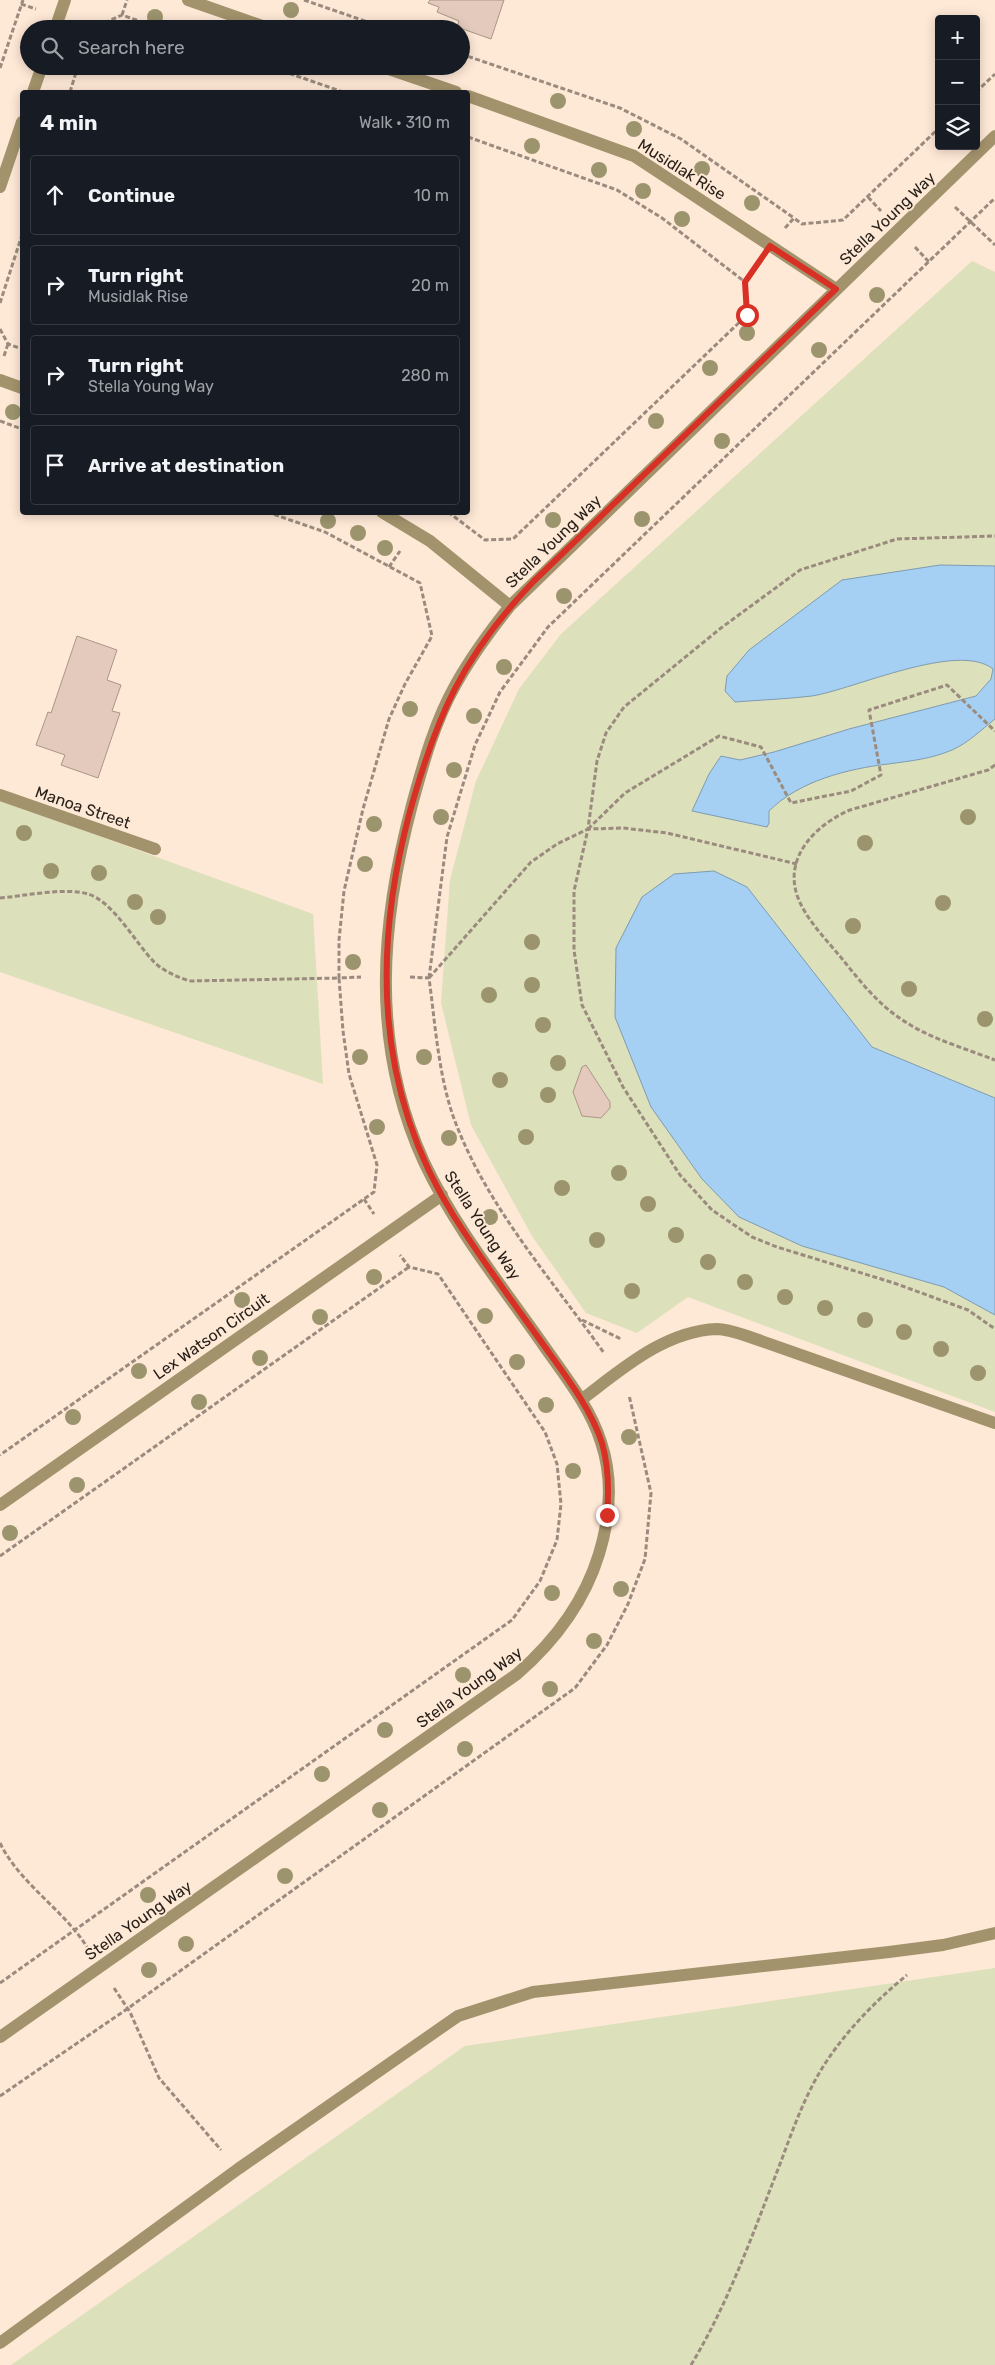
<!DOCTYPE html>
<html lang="en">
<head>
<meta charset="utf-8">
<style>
	body { margin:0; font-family:Rubik,sans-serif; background:#20242c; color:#f1f3f6 }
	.controls { position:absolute; right:15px; top:15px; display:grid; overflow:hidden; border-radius:5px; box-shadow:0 2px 12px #0003 }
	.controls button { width:45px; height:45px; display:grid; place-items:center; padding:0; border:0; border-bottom:1px solid #363941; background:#171b24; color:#f1f3f6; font:25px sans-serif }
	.stop { position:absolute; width:15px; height:15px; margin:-11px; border:4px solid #d93025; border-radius:50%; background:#fff }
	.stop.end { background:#d93025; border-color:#fff; box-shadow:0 1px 5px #0008 }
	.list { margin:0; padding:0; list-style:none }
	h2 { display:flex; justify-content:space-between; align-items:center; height:65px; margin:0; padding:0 20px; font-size:21px }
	h2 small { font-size:16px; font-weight:400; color:#9ea1a6 }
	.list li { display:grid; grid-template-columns:32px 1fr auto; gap:15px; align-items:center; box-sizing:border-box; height:80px; margin:0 10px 10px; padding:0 10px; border:1px solid #363941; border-radius:5px }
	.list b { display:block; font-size:19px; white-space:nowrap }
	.list p { margin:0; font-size:16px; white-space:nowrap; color:#9ea1a6 }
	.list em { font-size:16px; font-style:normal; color:#9ea1a6 }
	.icon { flex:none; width:28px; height:28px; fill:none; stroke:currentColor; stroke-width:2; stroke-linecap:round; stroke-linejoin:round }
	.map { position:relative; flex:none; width:995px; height:2365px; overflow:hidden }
	.search { position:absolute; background:#171b24; box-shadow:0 2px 12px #0003; left:20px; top:20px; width:450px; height:55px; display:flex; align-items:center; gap:12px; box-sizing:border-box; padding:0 18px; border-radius:28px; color:#9ea1a6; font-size:19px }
	.panel { position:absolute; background:#171b24; box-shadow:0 2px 12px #0003; left:20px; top:90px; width:450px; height:425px; border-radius:5px }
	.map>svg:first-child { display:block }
	.green { fill:#dce0bb }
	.water { fill:#a5d0f3; stroke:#7f9bb1 }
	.building { fill:#e3cabc; stroke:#ac9588 }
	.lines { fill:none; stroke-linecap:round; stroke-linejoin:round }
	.path { stroke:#9a8b7e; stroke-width:3; stroke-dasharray:5 2.5; stroke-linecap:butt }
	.minor { stroke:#a3936c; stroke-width:12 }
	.tree { fill:#9c946d }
	.route { stroke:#d93025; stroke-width:6 }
	.labels { text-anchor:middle; stroke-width:4; stroke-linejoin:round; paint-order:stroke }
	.street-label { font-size:16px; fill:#261f18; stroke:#fee8d6 }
</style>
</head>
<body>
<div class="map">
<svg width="995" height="2365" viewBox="0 0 995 2365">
	<rect width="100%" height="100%" fill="#fee8d6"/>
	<path class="green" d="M972,261l23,11v1140l-307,-115 -51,36 -51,-20 -54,-77 -61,-111 -30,-122 9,-123 26,-99 43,-92 42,-55z
		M0,800l313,114 10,170 -323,-112z
		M995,1968v397h-984l454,-319z"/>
	<path class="water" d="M940,565l55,1v153c-14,11 -27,24 -43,31 -21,9 -42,11 -64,14 -41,5 -89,17 -119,47v12l-2,4 -75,-16 17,-37 12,-18 19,4 34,-8 75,-23 127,-33 15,-17 2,-10c-35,-28 -138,20 -181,27 -26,3 -52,4 -77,6l-10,-11 2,-15 22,-26 93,-70z
		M714,871l33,16 125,160 123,51v217l-51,-28 -142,-41 -63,-29 -37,-38 -51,-72 -36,-90 1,-69 26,-51 32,-23z"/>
	<path class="building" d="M430,0h74l-13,39 -34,-12 2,-6 -22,-9 2,-5 -11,-4z
		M77,636l40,14 -10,30 14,5 -9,26 8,2 -22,65 -37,-13 4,-10 -29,-10 12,-33 3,1z
		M586,1065l24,37v6l-9,10 -19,-2 -9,-24 9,-25z"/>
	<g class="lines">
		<path class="path" d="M304,0l84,29
			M21,4l15,5
			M122,15l5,-15
			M91,29l31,-14 40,14
			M461,54l159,54 61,31 113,79
			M268,66l75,26
			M0,68l23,-68
			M70,92l8,-26
			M976,92l19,-18
			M468,137l149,53 45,28 83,64
			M868,197l13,14
			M955,207l40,38
			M785,228l9,-10 8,6 41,-4 96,-92
			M915,247l14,15
			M0,303l22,-68
			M0,329l8,15 14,5
			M4,356l4,-12
			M0,421l22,8
			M267,512l58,20 95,51 12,53 -27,48 -16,35 -26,90 -19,82 -5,49v38l22,-1
			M448,512l37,28 28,-1 234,-224 -2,-33 12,-17
			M389,567l11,-16
			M995,765l-7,5 -138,40c-33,14 -66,46 -53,85 8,24 30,45 46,65 17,21 35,44 58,59 27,19 63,29 94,41
			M588,829l37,-36 94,-57 42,11 30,56 60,-12 30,-16 -12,-65 78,-25 48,46
			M797,864l-130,-31 -44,-5 -35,1 9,-68 9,-28 18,-26 97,-79 79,-58 97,-31 98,-3
			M0,898c24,-2 65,-11 88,-4 26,8 48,50 67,69 10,9 21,13 34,18l150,-3 4,53 6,43 28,91 -3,27 -374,263
			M410,977l19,1c6,44 9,92 23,135 31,89 98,164 152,240
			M429,978l18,-141 28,-92 25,-53 48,-65 447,-429
			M429,978l102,-116 26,-18 31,-15 -14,62v59l8,55 41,82 57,88 32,35 40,27 25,10 117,36 74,27 27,19
			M364,1199l10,15
			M582,1320l39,19
			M0,1556l409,-289
			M0,1843c20,41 63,66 87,104
			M0,1983l512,-363 28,-39 17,-41 4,-36 -4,-40 -12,-32 -107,-158 -29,-7 -9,-12
			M114,1988l16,24 29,66 62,72
			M0,2096l127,-87 448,-321 32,-43 21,-41 17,-45 6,-66 -22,-98
			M691,2365c38,-63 62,-132 89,-201 12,-32 23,-64 41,-94 22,-36 53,-68 86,-95"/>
		<path class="minor" d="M188,0l83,29
			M55,29l10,-29
			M380,66l76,26
			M33,92l9,-26
			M468,96l166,60 202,133
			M0,187l22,-65
			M0,380l22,8
			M382,512l48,29 80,65
			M0,795l155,54
			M581,1400c40,-30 83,-69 136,-71 9,0 21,4 30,7l248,87
			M0,1505l442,-310
			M0,2037l517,-363c38,-33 67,-71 82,-120 11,-36 14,-76 2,-112 -11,-35 -36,-66 -57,-96 -42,-60 -89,-118 -120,-184 -54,-118 -44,-239 -11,-361 11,-40 22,-80 43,-117 15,-27 34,-53 54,-78l485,-470
			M0,2343l238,-174 220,-153 75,-24 356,-40 54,-7 52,-12"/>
	</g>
	<g class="tree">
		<circle cx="291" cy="10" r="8"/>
		<circle cx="155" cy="17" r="8"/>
		<circle cx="558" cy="101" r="8"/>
		<circle cx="634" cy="129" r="8"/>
		<circle cx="532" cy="146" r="8"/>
		<circle cx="702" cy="169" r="8"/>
		<circle cx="599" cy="170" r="8"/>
		<circle cx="643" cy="191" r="8"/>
		<circle cx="752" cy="203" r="8"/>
		<circle cx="682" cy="219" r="8"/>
		<circle cx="877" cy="295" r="8"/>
		<circle cx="747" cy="333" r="8"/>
		<circle cx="819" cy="350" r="8"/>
		<circle cx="710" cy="368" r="8"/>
		<circle cx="13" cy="412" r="8"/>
		<circle cx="656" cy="421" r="8"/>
		<circle cx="722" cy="441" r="8"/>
		<circle cx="642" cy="519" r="8"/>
		<circle cx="553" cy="520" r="8"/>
		<circle cx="328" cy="521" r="8"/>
		<circle cx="358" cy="533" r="8"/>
		<circle cx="385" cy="548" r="8"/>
		<circle cx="564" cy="596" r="8"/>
		<circle cx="504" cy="667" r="8"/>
		<circle cx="410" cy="709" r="8"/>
		<circle cx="474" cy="716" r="8"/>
		<circle cx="454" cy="770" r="8"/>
		<circle cx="441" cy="817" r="8"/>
		<circle cx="968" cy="817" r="8"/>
		<circle cx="374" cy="824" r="8"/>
		<circle cx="24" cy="833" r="8"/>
		<circle cx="865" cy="843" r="8"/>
		<circle cx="365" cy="864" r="8"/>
		<circle cx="51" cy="871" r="8"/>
		<circle cx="99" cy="873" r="8"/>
		<circle cx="135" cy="902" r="8"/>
		<circle cx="943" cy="903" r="8"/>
		<circle cx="158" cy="917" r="8"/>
		<circle cx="853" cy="926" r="8"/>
		<circle cx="532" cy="942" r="8"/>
		<circle cx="353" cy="962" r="8"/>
		<circle cx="532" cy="985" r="8"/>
		<circle cx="909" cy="989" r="8"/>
		<circle cx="489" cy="995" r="8"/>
		<circle cx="985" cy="1019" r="8"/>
		<circle cx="543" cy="1025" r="8"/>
		<circle cx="360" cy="1057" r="8"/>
		<circle cx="424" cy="1057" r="8"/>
		<circle cx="558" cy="1063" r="8"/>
		<circle cx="500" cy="1080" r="8"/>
		<circle cx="548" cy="1095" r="8"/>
		<circle cx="377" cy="1127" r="8"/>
		<circle cx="526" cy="1137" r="8"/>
		<circle cx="449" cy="1138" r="8"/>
		<circle cx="619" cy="1173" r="8"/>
		<circle cx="562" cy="1188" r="8"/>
		<circle cx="648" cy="1204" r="8"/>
		<circle cx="490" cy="1217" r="8"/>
		<circle cx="676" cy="1235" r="8"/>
		<circle cx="597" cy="1240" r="8"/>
		<circle cx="708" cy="1262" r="8"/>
		<circle cx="374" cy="1277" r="8"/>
		<circle cx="745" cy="1282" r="8"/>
		<circle cx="632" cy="1291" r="8"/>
		<circle cx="785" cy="1297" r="8"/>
		<circle cx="242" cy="1300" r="8"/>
		<circle cx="825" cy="1308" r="8"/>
		<circle cx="485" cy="1316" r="8"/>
		<circle cx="320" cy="1317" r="8"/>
		<circle cx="865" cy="1320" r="8"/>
		<circle cx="904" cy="1332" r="8"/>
		<circle cx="941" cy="1349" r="8"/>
		<circle cx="260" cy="1358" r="8"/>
		<circle cx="517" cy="1362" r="8"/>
		<circle cx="139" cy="1371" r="8"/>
		<circle cx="978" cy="1373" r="8"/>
		<circle cx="199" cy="1402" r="8"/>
		<circle cx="546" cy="1405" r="8"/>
		<circle cx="73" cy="1417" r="8"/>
		<circle cx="629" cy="1437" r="8"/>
		<circle cx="573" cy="1471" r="8"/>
		<circle cx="77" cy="1485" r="8"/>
		<circle cx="10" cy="1533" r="8"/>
		<circle cx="621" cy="1589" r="8"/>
		<circle cx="552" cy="1593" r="8"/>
		<circle cx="594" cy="1641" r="8"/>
		<circle cx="463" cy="1675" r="8"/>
		<circle cx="550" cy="1689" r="8"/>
		<circle cx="385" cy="1730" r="8"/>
		<circle cx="465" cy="1749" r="8"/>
		<circle cx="322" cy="1774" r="8"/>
		<circle cx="380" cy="1810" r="8"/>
		<circle cx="285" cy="1876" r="8"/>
		<circle cx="148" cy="1895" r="8"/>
		<circle cx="186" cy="1944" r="8"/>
		<circle cx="149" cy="1970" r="8"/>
	</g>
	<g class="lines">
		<path class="route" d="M607,1515c2,-24 2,-48 -5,-72 -11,-33 -32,-61 -52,-89 -32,-45 -65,-89 -95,-136 -79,-125 -83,-263 -46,-403 27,-98 53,-159 125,-234l302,-292 -66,-43 -25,36 2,33"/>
	</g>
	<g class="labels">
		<g class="street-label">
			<text transform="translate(682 169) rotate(32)" y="6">Musidlak Rise</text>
			<text transform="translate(887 218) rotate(-44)" y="6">Stella Young Way</text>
			<text transform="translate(553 541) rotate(-44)" y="6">Stella Young Way</text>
			<text transform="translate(83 807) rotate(19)" y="6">Manoa Street</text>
			<text transform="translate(483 1225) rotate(57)" y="6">Stella Young Way</text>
			<text transform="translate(211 1336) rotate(-35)" y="6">Lex Watson Circuit</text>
			<text transform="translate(469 1687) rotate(-36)" y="6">Stella Young Way</text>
			<text transform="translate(138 1920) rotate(-35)" y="6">Stella Young Way</text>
		</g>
	</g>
</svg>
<div class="controls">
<button>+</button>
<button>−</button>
<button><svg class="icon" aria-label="layers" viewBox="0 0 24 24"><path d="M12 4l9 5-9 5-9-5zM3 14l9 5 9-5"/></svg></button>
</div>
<div class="stop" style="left:747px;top:315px"></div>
<div class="stop end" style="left:607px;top:1515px"></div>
<div class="search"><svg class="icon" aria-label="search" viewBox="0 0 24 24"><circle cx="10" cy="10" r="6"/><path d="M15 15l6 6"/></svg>Search here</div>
<section class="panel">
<h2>4 min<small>Walk · 310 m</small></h2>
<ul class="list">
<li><svg class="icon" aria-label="ahead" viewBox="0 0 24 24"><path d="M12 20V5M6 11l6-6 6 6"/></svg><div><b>Continue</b></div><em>10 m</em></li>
<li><svg class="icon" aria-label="right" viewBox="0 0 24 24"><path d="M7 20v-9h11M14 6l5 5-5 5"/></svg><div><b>Turn right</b><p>Musidlak Rise</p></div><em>20 m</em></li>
<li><svg class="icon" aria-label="right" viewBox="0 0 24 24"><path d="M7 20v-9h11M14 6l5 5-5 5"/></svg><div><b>Turn right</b><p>Stella Young Way</p></div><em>280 m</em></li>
<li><svg class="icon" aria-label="arrive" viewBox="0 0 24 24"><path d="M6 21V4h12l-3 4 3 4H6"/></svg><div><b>Arrive at destination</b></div></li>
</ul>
</section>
</div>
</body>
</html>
